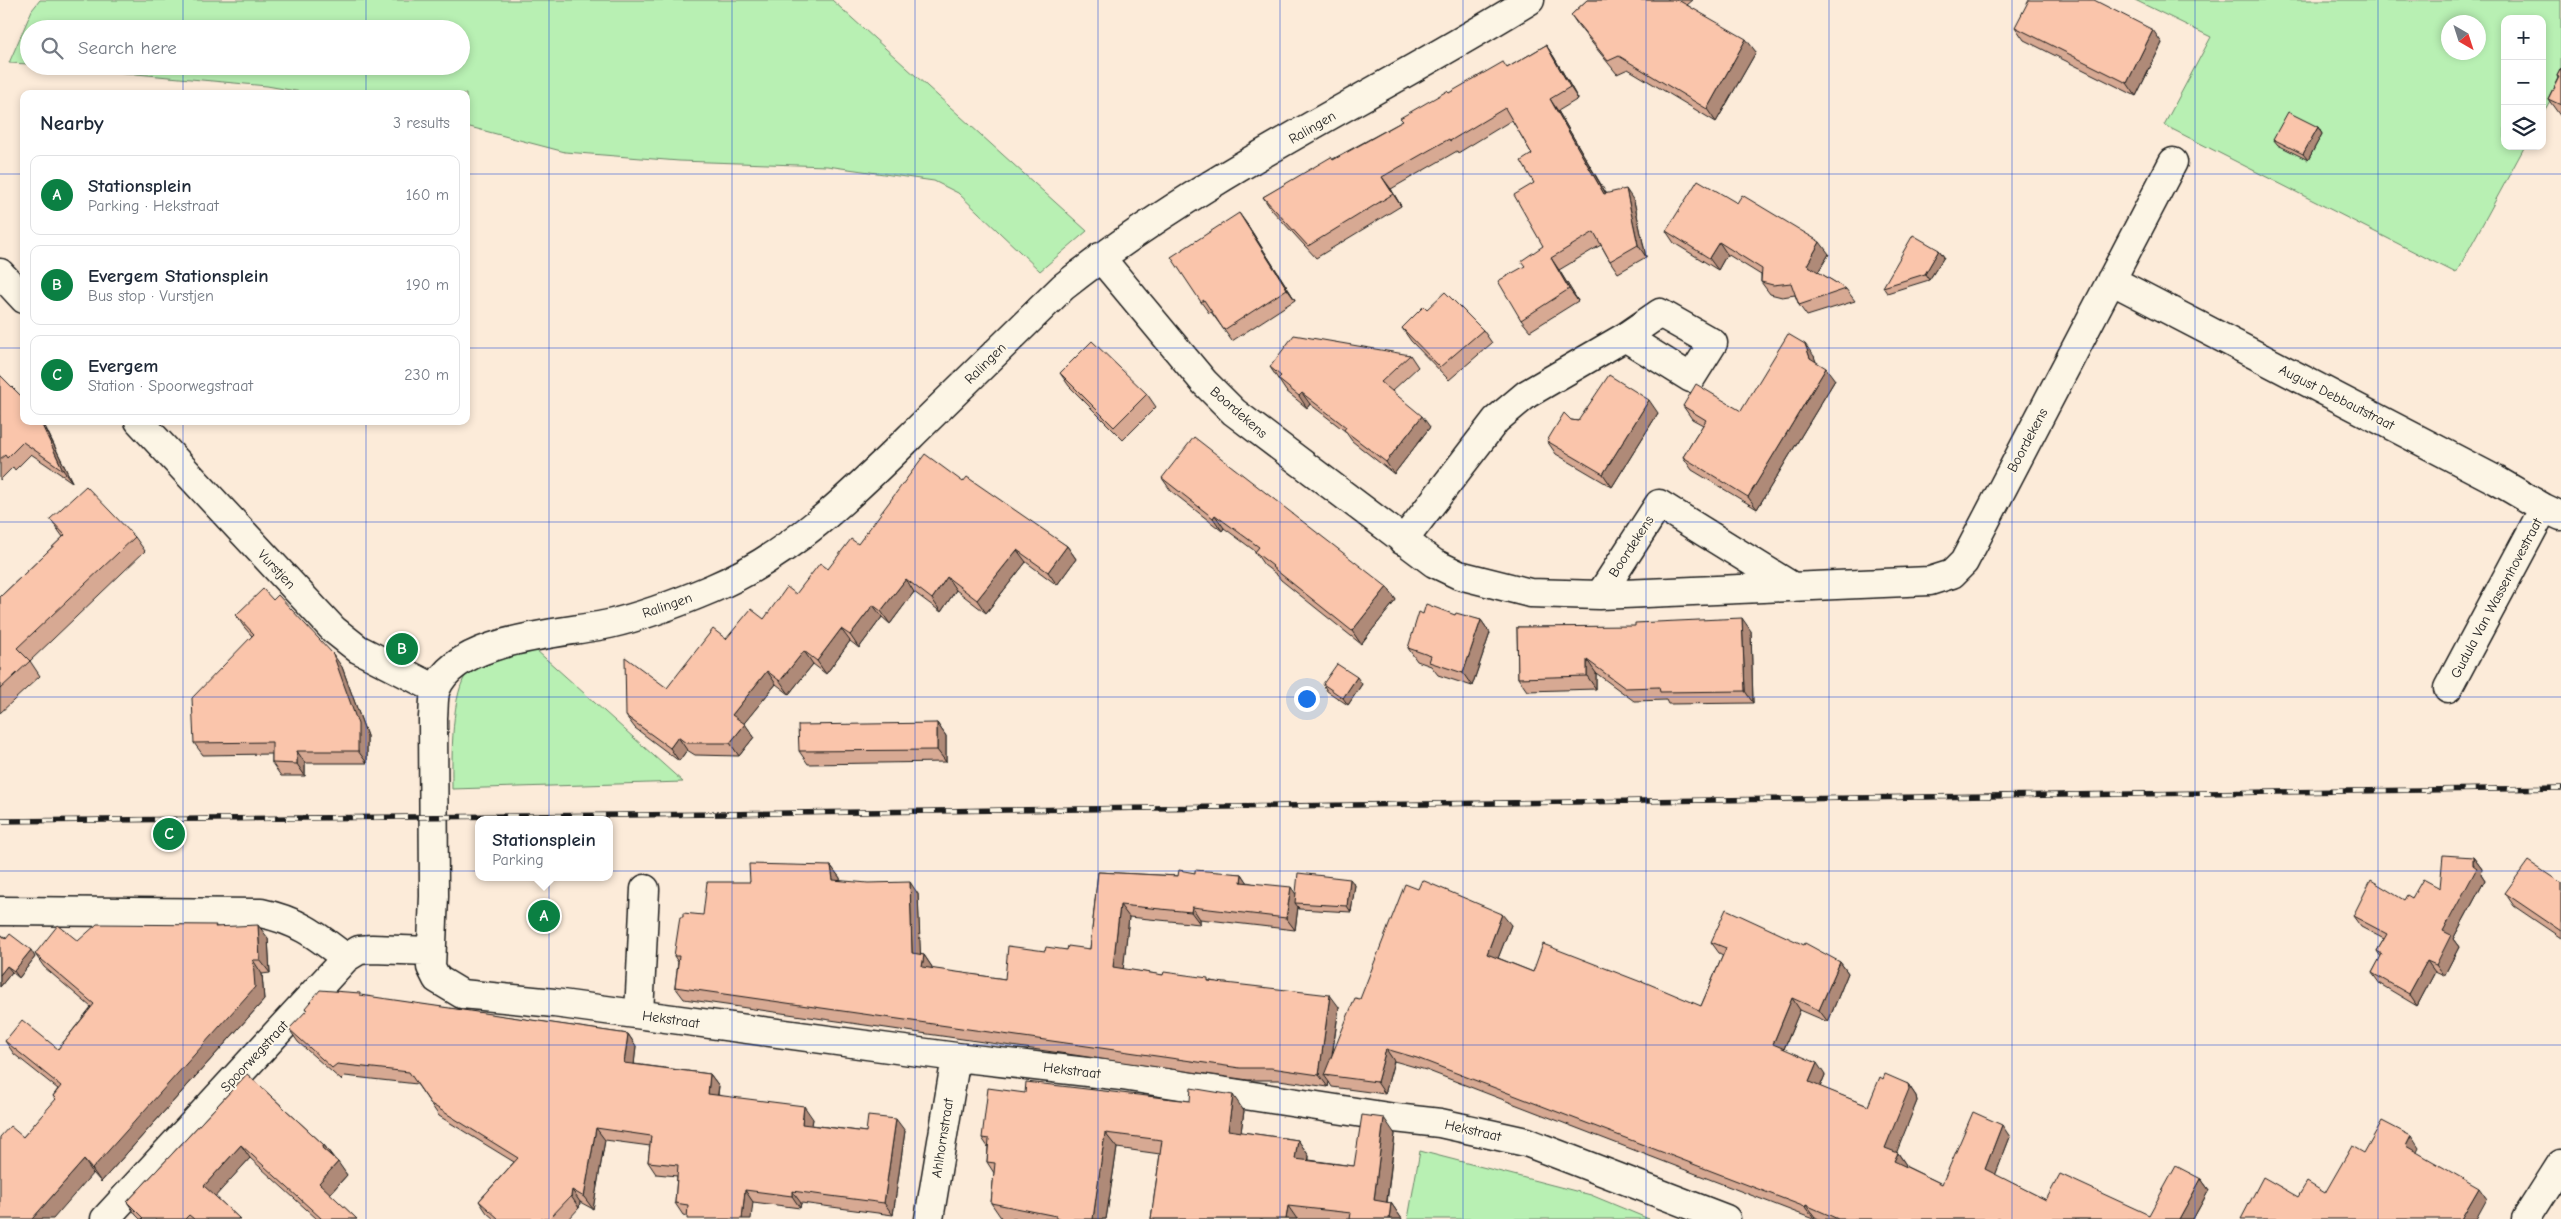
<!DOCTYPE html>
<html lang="en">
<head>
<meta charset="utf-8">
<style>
	body { margin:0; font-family:"Comic Neue",sans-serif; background:#f2f2f3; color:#1f2937 }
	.controls { position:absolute; right:15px; top:15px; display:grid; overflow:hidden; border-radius:10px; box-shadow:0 2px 8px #0003 }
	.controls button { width:45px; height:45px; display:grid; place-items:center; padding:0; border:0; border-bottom:1px solid #e0e1e3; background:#fff; color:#1f2937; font:25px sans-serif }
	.compass { position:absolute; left:2441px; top:15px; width:45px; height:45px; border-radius:50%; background:#fff; box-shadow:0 2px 8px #0003; rotate:141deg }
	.you { position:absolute; left:1306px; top:698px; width:18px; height:18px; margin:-12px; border:4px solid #fff; border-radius:50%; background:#1a73e8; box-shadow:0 0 0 8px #1a73e833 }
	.badge { display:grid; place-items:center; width:32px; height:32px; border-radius:50%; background:#0b8043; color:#fff; font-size:16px; font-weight:700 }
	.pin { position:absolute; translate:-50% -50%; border:2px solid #fff; box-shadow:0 1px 5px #0006 }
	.popup { position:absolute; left:475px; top:816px; width:138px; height:65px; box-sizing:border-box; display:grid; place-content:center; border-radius:10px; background:#fff; filter:drop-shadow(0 1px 4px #0005); font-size:16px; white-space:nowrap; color:#747a83 }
	.popup b { font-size:19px; color:#1f2937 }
	.popup::after { content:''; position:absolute; left:50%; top:100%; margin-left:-10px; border:10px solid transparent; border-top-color:#fff }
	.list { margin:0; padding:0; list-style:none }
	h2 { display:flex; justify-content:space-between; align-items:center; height:65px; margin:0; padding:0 20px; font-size:21px }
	h2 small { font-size:16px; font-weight:400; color:#747a83 }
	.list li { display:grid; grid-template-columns:32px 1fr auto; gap:15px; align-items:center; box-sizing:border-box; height:80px; margin:0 10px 10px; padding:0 10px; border:1px solid #e0e1e3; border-radius:10px }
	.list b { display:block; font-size:19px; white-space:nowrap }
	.list p { margin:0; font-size:16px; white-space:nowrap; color:#747a83 }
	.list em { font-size:16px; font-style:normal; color:#747a83 }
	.icon { flex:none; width:28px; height:28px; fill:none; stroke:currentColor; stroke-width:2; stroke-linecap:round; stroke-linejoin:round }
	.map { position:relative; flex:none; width:2561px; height:1219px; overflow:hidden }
	.search { position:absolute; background:#fff; box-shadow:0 2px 8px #0003; left:20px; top:20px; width:450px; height:55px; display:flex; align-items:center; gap:12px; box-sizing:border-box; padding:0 18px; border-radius:28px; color:#747a83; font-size:19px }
	.panel { position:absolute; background:#fff; box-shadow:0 2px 8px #0003; left:20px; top:90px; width:450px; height:335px; border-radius:10px }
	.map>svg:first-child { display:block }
	.green { fill:#b8f0b3; stroke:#6a8668; fill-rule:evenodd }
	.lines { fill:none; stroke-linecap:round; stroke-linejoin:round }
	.minor-casing { stroke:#1c1c1c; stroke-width:31 }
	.minor { stroke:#fcf5e5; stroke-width:28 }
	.rail-casing { stroke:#1c1c1c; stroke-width:5.5 }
	.rail { stroke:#fcf5e5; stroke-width:4; stroke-dasharray:11; stroke-linecap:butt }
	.wall { fill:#d7a993; stroke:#1c1c1c }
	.shaded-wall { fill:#af8a78; stroke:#1c1c1c }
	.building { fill:#fac5ab; stroke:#1c1c1c }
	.grid { fill:none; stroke:#1d4ed8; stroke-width:1; stroke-opacity:0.55 }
	.labels { text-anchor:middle; stroke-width:4; stroke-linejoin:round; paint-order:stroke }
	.street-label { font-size:14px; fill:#1c1c1c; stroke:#fcf5e5 }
</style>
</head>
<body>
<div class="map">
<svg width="2561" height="1219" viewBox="0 0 2561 1219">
	<rect width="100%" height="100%" fill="#fcebd9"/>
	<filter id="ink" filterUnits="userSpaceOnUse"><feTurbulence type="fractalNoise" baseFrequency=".02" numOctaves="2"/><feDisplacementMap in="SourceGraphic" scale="10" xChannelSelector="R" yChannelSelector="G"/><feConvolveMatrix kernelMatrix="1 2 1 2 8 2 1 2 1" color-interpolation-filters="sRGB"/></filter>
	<g filter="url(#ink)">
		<path class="green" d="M40,0h792l255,231 -47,40 -82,-78 -24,-12 -107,-15 -148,-5 -114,-9 -99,-26v-32h-153l-46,-8 -218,-20h412v-37h-432v35l-20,-1 23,-53z
			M2135,0h426v81l-19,34v-96h-37v127h20l-69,127 -292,-148 47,-88zM2448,22h30v30h-30z
			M536,650l147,132 -231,7c0,-28 -2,-99 18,-120 16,-16 45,-16 66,-19z
			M1420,1151l171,44 58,24h-241z"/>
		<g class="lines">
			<g class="minor-casing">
				<path id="minor" d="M1530,0c-155,96 -324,173 -467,287 -48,47 -95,93 -143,140 -63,62 -126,127 -209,162 -33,14 -67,27 -102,35 -47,10 -153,14 -173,65 -3,8 -2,20 -3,28l1,179 -3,71 6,12 25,15 92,9 402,54 166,19 273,42 45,5 86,19 200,77
					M1100,257l104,125 30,30 200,151 25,12 71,18 70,2 330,-14 22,-7 12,-12 209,-400
					M0,273l24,26
					M2111,280l385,200 48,28 17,8
					M139,421l195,209 24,19 78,40
					M1403,541l93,-121 31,-26 98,-57 66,41 22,-35 -53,-30 -35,24
					M1600,595l59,-91 134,83
					M2448,688l96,-180
					M0,911l261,2c38,8 55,22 85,45
					M639,1014l6,-125
					M105,1219l241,-261 13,-8 13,-1 59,2
					M929,1219l27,-162
					M2526,1219l35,-55"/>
			</g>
			<use href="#minor" class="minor"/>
			<g class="rail-casing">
				<path id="rail" d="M0,821l724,-7 1837,-26"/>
			</g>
			<use href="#rail" class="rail"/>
		</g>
		<path class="wall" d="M1587,0h106l-6,5 69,47 -40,70 -88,-53 -11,5 -37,-46 -9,-13z
			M2015,27l147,16 -26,53 -112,-56z
			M1546,45l8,12 24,42 -20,12 48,82 28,8 12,56 -28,16 -8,-12 -9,-16 -42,25 19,31 -48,30 -9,-11 4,-54 18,-20 -9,-63 -2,-29 -20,-34 -54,33 -1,-2 -66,38 10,17 -85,52 -45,-49 -8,-12 140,-76 46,-28 58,-25z
			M2561,68v49l-13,-18 10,-21 -1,-2z
			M2318,127l4,7 -14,26 -30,-15 -5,-6z
			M1737,203l92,51 -11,18 28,17 9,12 -48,15 -8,-11 -4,-10 -13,2 -12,-3 -9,-12v-7l-34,-21 -9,16 -44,-27 -8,-12z
			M1247,224l48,76 -63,41 -21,-29 -2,1 -8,-11z
			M1939,250l5,7 -15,23 -42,13 -4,-6z
			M1427,309l56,21 9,13 -43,37 -38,-39 -9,-13z
			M1410,355l8,12 -26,24 38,36 -36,47 -42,-33 -7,-10 -35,-27 -3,4 -21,-17 -16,-24z
			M1814,356l1,5 20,19 -78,129 -65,-39 -9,-13 20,-32 -11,-6 -9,-13 58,5z
			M1060,373l87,21 9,13 -33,33 -54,-54z
			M0,375l24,46h18l1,1 29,60 -41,-28 -16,16 -2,-3 -13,13z
			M1658,413l-46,74 -56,-33 -9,-13 24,-21 7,1z
			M1162,478l225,109 9,13 -35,44 -80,-64 -4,-5 -13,-10 -9,-13v-1l-31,-23 -2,3 -51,-40z
			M963,482l104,64 9,13 -19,26 -31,-23 -40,51 -30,-23 -15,22 -27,-20 -24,32 -8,-7 -23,31 -9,-7 -24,33 -13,-10 -24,30 -13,-10 -32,39 10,14 -15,19 -44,-1 -8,-5 -8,11 -44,-33 -9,-12 41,-28 59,-49 38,-20 64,-50 30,-25z
			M50,519l85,18 10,14 -115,110 10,15 -40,37v-116l63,-60z
			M273,600l69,67 25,69v27h-62v13h-24l-9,-13v-9l-69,1 -9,-12 58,-107 -8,-9 -8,-12z
			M1423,614l32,1 26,5 9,13 -18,53 -34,-11 -7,-9 -14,-5 -9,-13z
			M1517,627l234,4 2,72 -85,1 -2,-4 -32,1 -38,-28v16l-69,2 -9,-13z
			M1323,684h39l-14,21 -21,-14z
			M937,723l9,13v26l-138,2 -9,-13z
			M2473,857l9,12 -1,5 4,6 -32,59 6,8 -15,29 -9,-4 -18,34 -37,-22 -8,-11 9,-16 -4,-6 7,-12 -23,-12 -8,-11 51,-16 36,-12z
			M831,866l9,12v3l78,13 2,60 4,1 8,12v2l73,10 40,-28 45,-2 8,-77 80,4 17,-3 47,1 5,8 49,12 59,-9 -4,27 -52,-3 -1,-2 -3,23 -95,-11v5l-71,-7 -6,52 40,6 48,6 128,26 -7,50 28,-58 151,-74 -13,33 35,14 168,34 22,-51 -4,-2 -8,-11 129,20 8,11 -20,49 -28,-12 -16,39 41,26 -5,12 48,19 15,-27 25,5 8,12 1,5 -21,51 2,1 8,12 -1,1 37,18 68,-47 -15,38 51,25 103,15 52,-36 8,11 -16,29h-374l-4,-2 -2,2 -387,-149 -32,-9 -9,33 -53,-7 -3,-5 -1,5 -49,-7h-31l-564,-81 -9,-12 3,-25 -4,-6 29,-41 47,-33z
			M2561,883v55l-47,-32 -9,-13z
			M217,927l51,11 2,35 -8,1 2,26 -163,182 -8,-9 -70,-36 33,-37 -3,-4 5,-7 -44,-35 -9,-13 53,8 33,-42 -47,-40 -9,-13 43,-13z
			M0,934l35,23 -16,21 -7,-6 -12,15z
			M362,996l266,38 8,12 -2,18 76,10 9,12 -1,9 95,24 -1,6 54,7 39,-1 -12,84 -92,-12 -1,5 -47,-6 -66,14 -4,-1 -8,-12 2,-27 -21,-2 -8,-12 2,-16 -45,-6 -12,69 -13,-7 -1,6 -10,11h-75l-7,-6 -8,-12 35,-39 -75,-46 -22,-32 -72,-8 -4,4 -43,-38 -9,-13 18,-18 -2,-3z
			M247,1074l77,71 23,30 -17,19 27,25h-40l-67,-61 -35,38 25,23h-100l-4,-4 -9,-13z
			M1025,1093l219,18 -3,21 57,8 11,16v4l45,6 41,-32 -8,69h4l11,16h-251l9,-65 -43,-6 -11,71h-104l-11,-16 3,-30 -7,-11 1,-15 -6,-9z"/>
		<path class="shaded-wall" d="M2153,30l9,13 -26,53 -9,-13z
			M1746,39l10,13 -40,70 -9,-13z
			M1546,45l8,12 24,42 -8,-12z
			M1550,99l8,12 55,95 -9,-12z
			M2318,127l4,7 -14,26 -5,-6z
			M1382,177l9,12 10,17 -8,-12z
			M1626,189l8,12 12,56 -8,-12z
			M1239,213l8,11 48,76 -8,-11z
			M1719,242l8,12 -9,16 -9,-12z
			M1820,242l9,12 -14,23 -8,-12z
			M1939,250l5,7 -15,23 -4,-6z
			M1551,258l8,12 19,31 -9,-12z
			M1805,344l9,12 5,14 -9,-12z
			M1826,368l9,12 -78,129 -9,-12z
			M1302,393l8,11 -3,4 -8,-12z
			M1649,400l9,13 -46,74 -9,-13z
			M1422,416l8,11 -36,47 -8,-12z
			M40,421h2l30,61 -9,-12z
			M1215,515l9,13 -2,3 -9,-13z
			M1067,546l9,13 -19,26 -9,-13z
			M1017,550l9,12 -40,51 -9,-13z
			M947,577l9,13 -15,22 -9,-13z
			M906,579l8,13 -24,32 -9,-13z
			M1387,587l9,13 -35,44 -9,-13z
			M873,605l9,12 -23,31 -9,-13z
			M1742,618l9,13 2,72 -8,-12z
			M1481,620l9,13 -18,53 -9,-13z
			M841,629l9,12 -24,33 -9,-13z
			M804,651l9,13 -24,30 -9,-13z
			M333,654l9,13 25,69v27l-9,-12z
			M1587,660l9,13v16l-9,-13z
			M767,671l9,13 -35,43 -9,-12z
			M1357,677l5,7 -14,21 -5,-7z
			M937,723l9,13v26l-9,-12z
			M745,724l9,13 -15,19 -9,-13z
			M678,737l9,13 -8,11 -9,-13z
			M297,751l8,12v13l-8,-12z
			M2473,857l9,12 -1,5 4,6 -32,59 6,8 -15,29 -8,-11 7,-34 30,-66z
			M831,866l9,12 1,14 -8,-12z
			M1242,874l8,12 -9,-4z
			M1350,879l5,6 -4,27 -4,-6z
			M910,882l8,12 3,71 -9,-12z
			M1291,887l8,12 -4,4 3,4 -3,23 -9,-12z
			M1120,905l9,12 -7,63 -9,-13z
			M1192,907l8,12v5l-9,-12z
			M1502,914l9,11 -16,41 -8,-12z
			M258,925l10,13 2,35 -10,-13z
			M31,950l4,7 -16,21 -5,-7z
			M924,955l8,12 -1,12 -9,-12z
			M253,960l9,14 2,26 -163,182 -9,-13z
			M2427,961l8,11 -18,34 -8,-12z
			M1840,962l8,11 -20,49 -9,-12z
			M7,966l5,6 -12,15v-12z
			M1330,995l9,12 -10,69 -5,-1 5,7 -1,5 -9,-12z
			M1792,998l8,12 -19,46 -8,-12z
			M628,1034l8,12 -3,29 -9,-12z
			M1386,1049l8,12 -9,33 -8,-12z
			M1817,1063l8,12 -8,19 -8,-12z
			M710,1074l9,12 -3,20 -8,-12z
			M1908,1084l8,12 1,5 -23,58 -9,-11z
			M1233,1095l11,16 -5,35 -11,-16z
			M804,1106l9,13 -3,17 -8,-12z
			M1384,1118l11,16 -10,82 -11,-16z
			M896,1119l9,12 -12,84 -9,-12z
			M2002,1125l8,12 -17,44 -8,-12z
			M596,1128l9,12 -12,69 -9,-12z
			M1105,1133l12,15 -11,71h-13z
			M2411,1136l8,12 -5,10 -8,-12z
			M1298,1140l11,16 -3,19 -11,-16z
			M241,1145l9,13 -37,41 -9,-13z
			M324,1145l9,13 -11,-10z
			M1898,1153l8,12 -4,8 -8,-12z
			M84,1160l9,13 -40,46h-21z
			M338,1162l9,13 -19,21 -9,-13z
			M2201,1179l8,11 -16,29h-14z
			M2479,1188l8,11 -11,20h-15z
			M572,1190l8,12 -1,6 -8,-12z
			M745,1190l8,12 -2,17h-9z
			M792,1191l9,12 -1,5 -8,-12z
			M1391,1203l11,16h-13z
			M1806,1205l9,12 -1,2 -9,-12z
			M1288,1206l9,13h-11z"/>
		<path class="building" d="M1587,0h91l68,39 -39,70 -88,-53 -11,5 -37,-46z
			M2029,0h65l59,30 -26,53 -112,-56z
			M1546,45l24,42 -20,12 54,95 22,-5 12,56 -28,16 -16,-29 -43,26 18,31 -48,31 -23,-39 27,-15 -4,-5 22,-15 -29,-51 20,-12 -13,-22 11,-7 -27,-46 -55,33 -1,-2 -67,38 11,17 -85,52 -45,-49 68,-40 2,3 70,-39 -3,-3 47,-27 2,2 54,-31 4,6z
			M2561,68v37l-13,-6 11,-22 -2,-1z
			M2288,112l30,15 -15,27 -30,-15z
			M1698,180l39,23 5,-8 78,47 -13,23 39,24 -47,16 -8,-22 -18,2 -12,-3 1,-13 -43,-27 -10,16 -43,-27z
			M1239,213l48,76 -63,41 -20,-30 -3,2 -30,-45z
			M1913,235l26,15 -14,24 -42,13z
			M1445,292l38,38 -43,37 -38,-39 22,-22 3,3z
			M1788,334l17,10 5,14 16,10 -78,129 -65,-40 23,-37 -23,-14 13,-22 45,27z
			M1294,335l116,20 -29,27 41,34 -36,46 -42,-32 2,-3 -44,-34 -3,3 -21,-17 3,-3 -11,-9z
			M1092,341l55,53 -33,33 -54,-54z
			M0,375l24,24v22h16l23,49 -40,-28 -16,16 -2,-3 -5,4z
			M1609,375l40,25 -46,74 -56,-33 17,-28 7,7 7,1z
			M1194,437l193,150 -35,44 -80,-64 1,-1 -18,-14 4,-5 -44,-32 -2,3 -51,-40z
			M925,454l38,28 4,-5 100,69 -19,26 -31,-22 -40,50 -30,-23 -15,22 -26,-20 -25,32 -8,-6 -23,30 -9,-6 -24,32 -13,-10 -24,30 -13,-10 -35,44 13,9 -15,19h-44l-8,-6 -8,11 -44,-32 -1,-59 42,31 46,-59 13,10 25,-30 13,10 23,-32 9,7 24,-31 8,6 23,-30 7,5z
			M86,486l49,51 -118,111 13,13 -30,28v-92l65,-62 -15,-16z
			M263,589l10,11 5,-5 55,59 25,70v27h-61v13l-25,-1v-21l-78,1 -2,-45 62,-64 -18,-19z
			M1426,604l29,11 1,-2 25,7 -18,53 -34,-11 2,-6 -23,-8 11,-36 4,2z
			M1742,618l3,73 -85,1 -1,-5 -34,1 -38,-28v16l-69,2 -1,-51 118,-1v-3z
			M1337,664l20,13 -14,21 -20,-14z
			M937,723v27l-138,1 -1,-26z
			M2443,855l30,2v8l4,3 -34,63 8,4 -15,30 -9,-4 -18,33 -37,-21 10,-19 -5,-3 10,-17 -34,-18 18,-36 33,20 3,-5 5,3 11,-19 17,9z
			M2528,861l33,22v48l-56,-38z
			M749,864l82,2 2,14 35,3 42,-1 2,71 12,2 -2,12 83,12 3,-33 37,5 1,-4 21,3 1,-4 22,3 8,-77 80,4 1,-6 16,3v-3l47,4 -1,8 50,5 -5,31 -94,-11 -1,5 -71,-7 -7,62 50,8 1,-3 44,6v3l122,14 -11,80 -48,-7h-31l-565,-81 4,-31h-5l6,-39h3v-4l20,2 4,-33h43z
			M1298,873l52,6 -3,27 -52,-3z
			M1422,880l80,34 -15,40 46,18 10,-28 98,38 1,-1 59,25 25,-58 -15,-6 15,-33 78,36 1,-2 35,19 -21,48 -27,-12 -19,46 44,19 -8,19 59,24 12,-29 3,2 2,-5 23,10 1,5 -24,59 13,5 -4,8 48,23 31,-72 29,13 -17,44 61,31 14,-26 89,41 27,-49 25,13 -22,40h-341l-32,-14 -1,2 -388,-149 -31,-9 -9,33 -53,-7 31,-77 5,1 45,-115 13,5z
			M97,924l119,1 -1,2 43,-2 2,35h-7l2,27 -163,182 -8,-9 -52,59h-32v-82l10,-11 13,11 33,-38 -3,-3 8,-10 -56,-45 17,-21 36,29 36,-45 -59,-50 23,-29 20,16z
			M0,934l6,5 4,-5 21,16 -17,21 -7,-5 -7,9z
			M320,990l40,3v2l268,39 -4,29 86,11 -2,20 96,12 -2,18 64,8 2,-16 28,3 -12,84 -92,-12v5l-47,-6 -3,29h-55l1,-14 -13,-2 3,-38 -30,-3 3,-26 -55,-8 -12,69 -12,-7 -1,6 -22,23h-50l-20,-18 39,-43 -87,-54 -22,-32 -72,-8 -5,4 -43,-39 18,-19 -2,-2z
			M247,1074l77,71 -2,3 16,14 -19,21 38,36h-35l-81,-74 -37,41 35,32 -1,1h-44l-5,-4 -4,4h-43l1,-1 -16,-16z
			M1026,1082l164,19 1,-13 42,7 -5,35 70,10 -3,19 59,7 8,-51 22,3 -10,82 17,3 -2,16h-39l1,-6 -63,-7 -2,13h-135l11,-79 -57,-7 -12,86h-37v-3l-65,-13 4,-40 -8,-1 2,-23 -7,-1 6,-50 37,5z
			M2382,1121l29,15 -5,10 73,42 -18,31h-220l22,-42 35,20 9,-15 18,11 27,-47 12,7z"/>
	</g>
	<path class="grid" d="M183,0v29M366,0v29M549,0v1219M732,0v1219M915,0v1219M1098,0v1219M1280,0v1219M1463,0v1219M1646,0v1219M1829,0v1219M2012,0v1219M2195,0v1219M2378,0v1219M183,66v28M366,66v28M0,174h24M466,174h2095M0,348h24M466,348h2095M183,421v798M366,421v798M0,522h2561M0,697h2561M0,871h2561M0,1045h2561"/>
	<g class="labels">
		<g class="street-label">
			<text transform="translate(1312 127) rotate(-30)" y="5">Ralingen</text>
			<text transform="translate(985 363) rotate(-45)" y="5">Ralingen</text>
			<text transform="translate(2337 397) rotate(27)" y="5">August Debbautstraat</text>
			<text transform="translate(1239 412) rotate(41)" y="5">Boordekens</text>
			<text transform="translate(2027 440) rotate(-62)" y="5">Boordekens</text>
			<text transform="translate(1631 546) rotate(-57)" y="5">Boordekens</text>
			<text transform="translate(277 569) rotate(47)" y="5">Vurstjen</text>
			<text transform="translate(2496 598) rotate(-62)" y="5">Gudula Van Wassenhovestraat</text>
			<text transform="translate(667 605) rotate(-19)" y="5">Ralingen</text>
			<text transform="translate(671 1019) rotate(8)" y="5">Hekstraat</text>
			<text transform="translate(254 1056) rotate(-47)" y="5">Spoorwegstraat</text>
			<text transform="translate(1072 1070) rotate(7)" y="5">Hekstraat</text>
			<text transform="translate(1473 1130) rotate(13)" y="5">Hekstraat</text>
			<text transform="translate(942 1138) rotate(-81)" y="5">Ahlhornstraat</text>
		</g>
	</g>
</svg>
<div class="controls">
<button>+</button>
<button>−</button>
<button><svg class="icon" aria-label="layers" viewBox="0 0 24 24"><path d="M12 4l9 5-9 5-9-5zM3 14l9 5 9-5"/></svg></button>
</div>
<svg class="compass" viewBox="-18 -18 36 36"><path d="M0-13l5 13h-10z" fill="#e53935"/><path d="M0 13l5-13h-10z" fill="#747a83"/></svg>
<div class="you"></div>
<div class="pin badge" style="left:544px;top:916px">A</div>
<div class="popup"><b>Stationsplein</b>Parking</div>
<div class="pin badge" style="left:402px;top:649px">B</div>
<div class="pin badge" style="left:169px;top:834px">C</div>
<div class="search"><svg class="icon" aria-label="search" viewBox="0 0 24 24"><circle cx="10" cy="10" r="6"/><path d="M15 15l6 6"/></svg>Search here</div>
<section class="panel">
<h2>Nearby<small>3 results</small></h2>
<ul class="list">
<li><span class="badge">A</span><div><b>Stationsplein</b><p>Parking · Hekstraat</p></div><em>160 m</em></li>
<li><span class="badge">B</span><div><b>Evergem Stationsplein</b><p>Bus stop · Vurstjen</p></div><em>190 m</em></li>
<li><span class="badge">C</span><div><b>Evergem</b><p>Station · Spoorwegstraat</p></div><em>230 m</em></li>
</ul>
</section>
</div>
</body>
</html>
